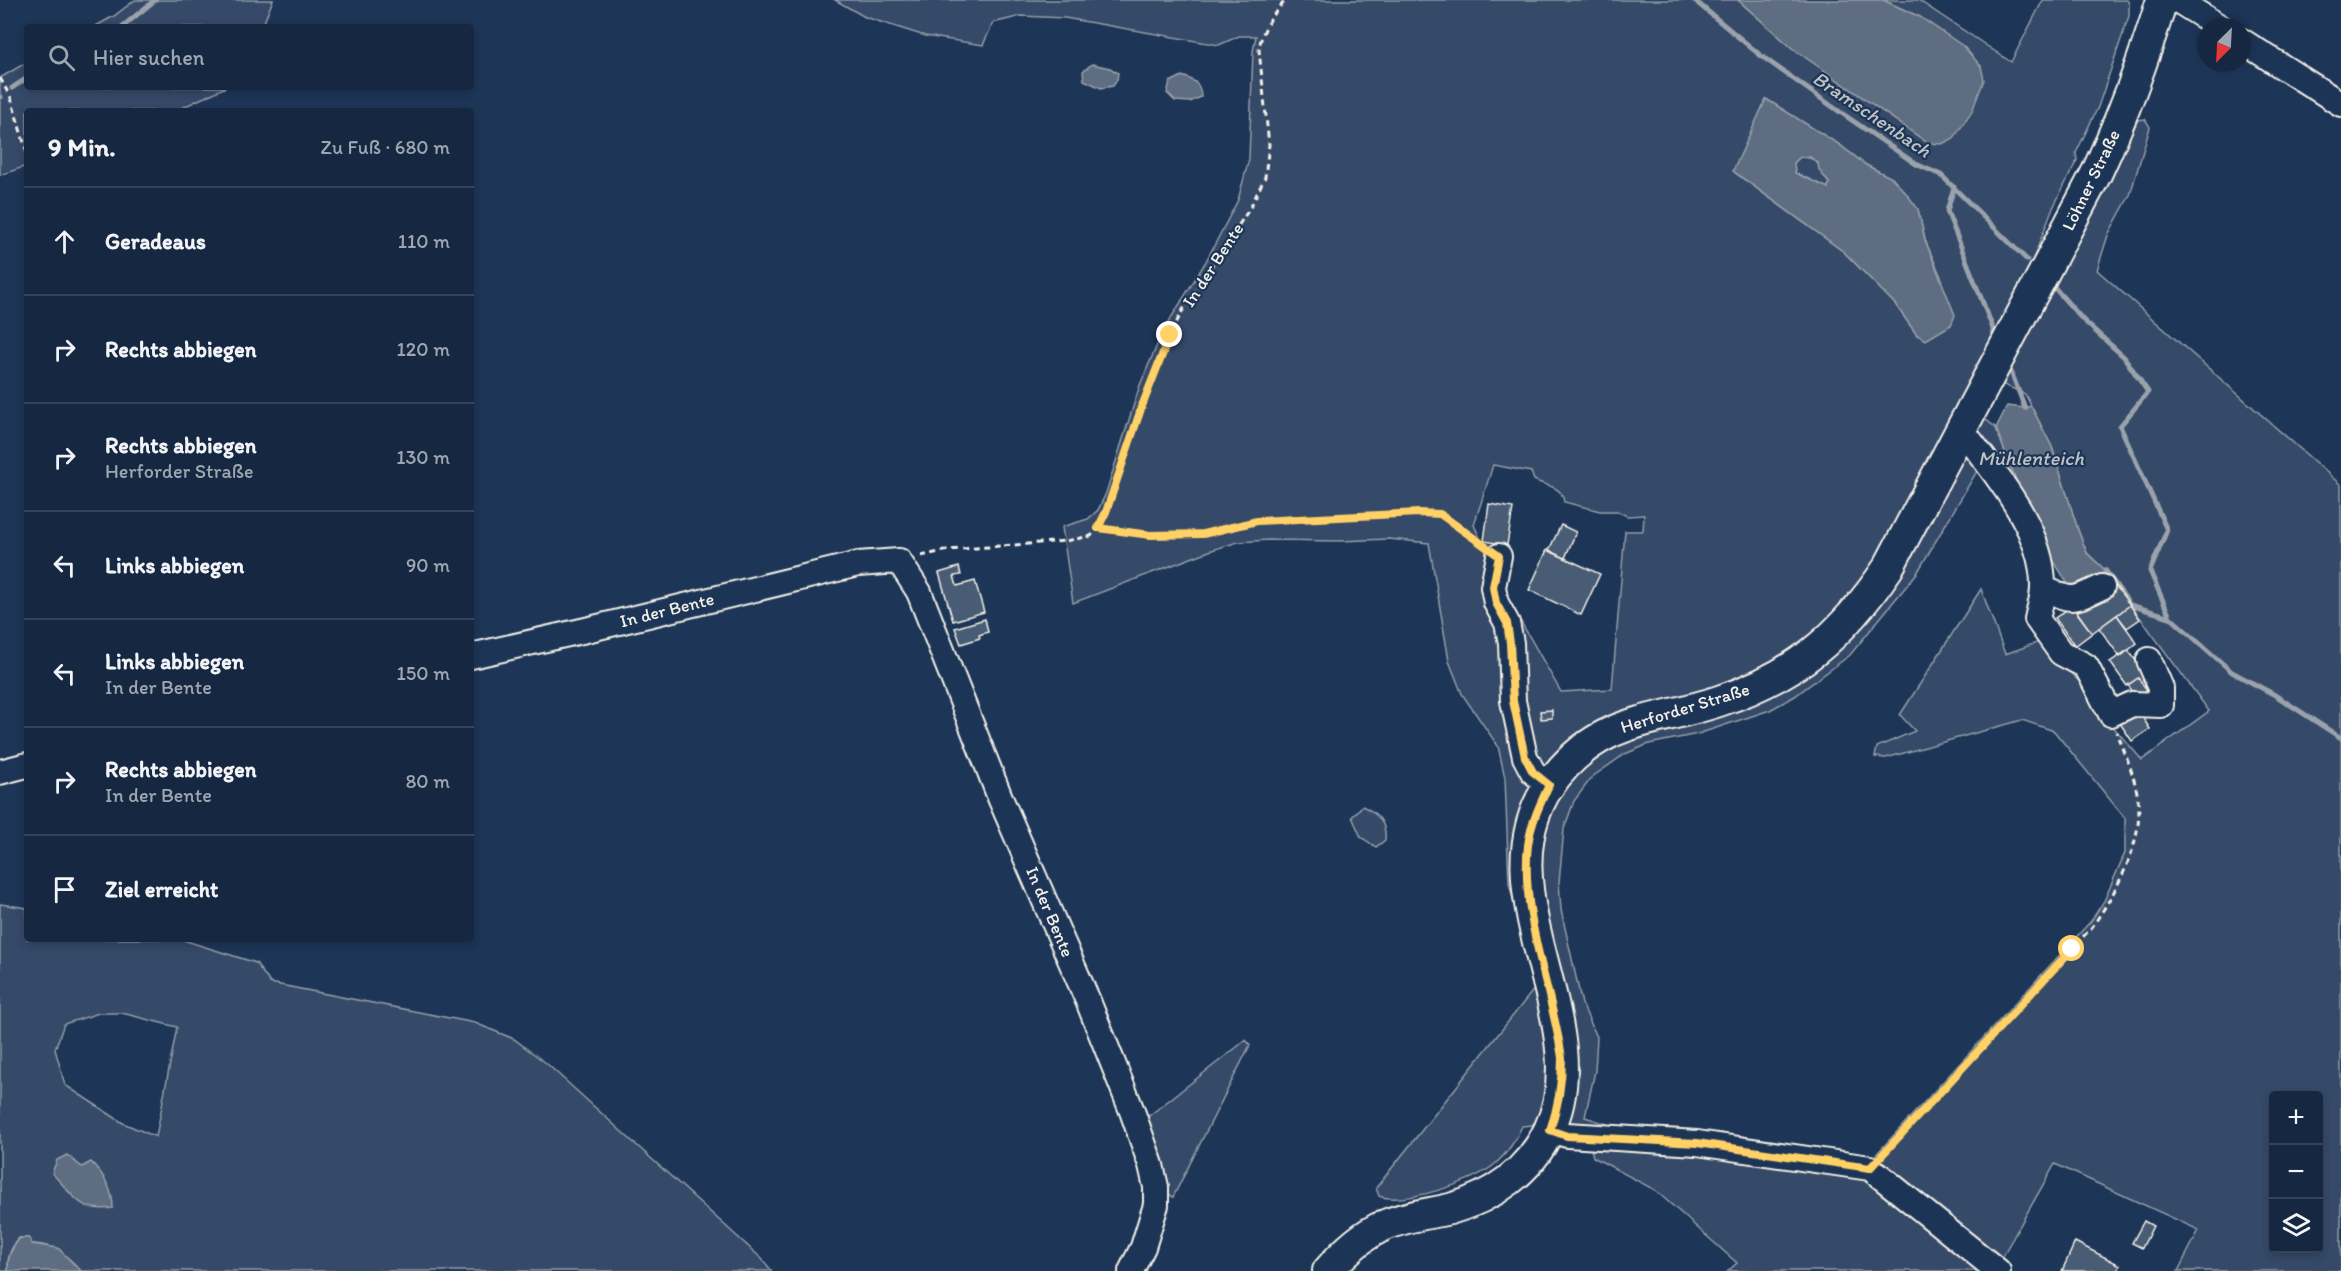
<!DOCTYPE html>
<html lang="de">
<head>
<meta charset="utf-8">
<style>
	body { margin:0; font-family:Itim,sans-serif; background:#23344c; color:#f1f3f6 }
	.controls { position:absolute; right:18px; bottom:18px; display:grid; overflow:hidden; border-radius:6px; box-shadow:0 3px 9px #0003 }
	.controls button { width:54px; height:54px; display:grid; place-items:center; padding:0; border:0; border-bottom:2px solid #35445a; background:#162841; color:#f1f3f6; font:30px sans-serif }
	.compass { position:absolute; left:2197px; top:18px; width:54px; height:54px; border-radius:50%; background:#162841; box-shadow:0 3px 9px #0003; rotate:204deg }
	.stop { position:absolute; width:18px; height:18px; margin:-14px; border:4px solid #ffd166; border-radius:50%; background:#fff }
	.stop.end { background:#ffd166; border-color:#fff; box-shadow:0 2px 6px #0008 }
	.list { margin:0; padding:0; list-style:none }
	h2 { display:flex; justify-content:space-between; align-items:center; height:78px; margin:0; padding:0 24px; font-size:26px }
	h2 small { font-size:20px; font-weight:400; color:#9ea6b1 }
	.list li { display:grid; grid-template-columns:39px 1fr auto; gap:18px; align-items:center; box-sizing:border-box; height:108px; padding:0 24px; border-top:2px solid #35445a }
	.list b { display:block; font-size:22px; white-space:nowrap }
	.list p { margin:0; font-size:20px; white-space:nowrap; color:#9ea6b1 }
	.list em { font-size:20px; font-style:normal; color:#9ea6b1 }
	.icon { flex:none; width:33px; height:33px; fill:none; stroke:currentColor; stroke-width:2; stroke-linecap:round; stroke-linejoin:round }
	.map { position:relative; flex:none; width:2341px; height:1271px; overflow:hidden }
	.search { position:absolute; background:#162841; box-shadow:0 3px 9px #0003; left:24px; top:24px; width:450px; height:66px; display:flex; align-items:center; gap:15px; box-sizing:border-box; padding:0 21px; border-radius:6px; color:#9ea6b1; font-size:22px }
	.panel { position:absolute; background:#162841; box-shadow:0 3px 9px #0003; left:24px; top:108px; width:450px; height:834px; border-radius:6px }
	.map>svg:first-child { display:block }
	.green { fill:#354a67; stroke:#949ea8; stroke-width:1.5; fill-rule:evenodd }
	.water { fill:#5e6d82; stroke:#9aa2ab; stroke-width:1.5; fill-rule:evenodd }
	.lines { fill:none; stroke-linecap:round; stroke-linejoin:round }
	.stream { stroke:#9aa2ab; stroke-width:5 }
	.building { fill:#485b74; stroke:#f4f1e8; stroke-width:1.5 }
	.minor-casing { stroke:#f4f1e8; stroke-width:28 }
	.major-casing { stroke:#f4f1e8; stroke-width:34 }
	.path { stroke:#f4f1e8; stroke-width:3; stroke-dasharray:6 4.5; stroke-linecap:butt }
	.minor { stroke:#1d3557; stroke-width:24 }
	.major { stroke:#1d3557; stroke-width:30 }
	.route { stroke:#ffd166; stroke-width:8 }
	.labels { text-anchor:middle; stroke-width:4.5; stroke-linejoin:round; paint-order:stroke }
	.street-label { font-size:18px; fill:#f4f1e8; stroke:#1d3557 }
	.water-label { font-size:20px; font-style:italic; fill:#c0c3c4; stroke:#1d3557 }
</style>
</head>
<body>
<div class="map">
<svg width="2341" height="1271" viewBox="0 0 2341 1271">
	<rect width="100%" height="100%" fill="#1d3557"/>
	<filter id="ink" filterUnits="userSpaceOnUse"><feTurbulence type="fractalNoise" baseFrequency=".0167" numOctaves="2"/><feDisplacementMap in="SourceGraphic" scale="12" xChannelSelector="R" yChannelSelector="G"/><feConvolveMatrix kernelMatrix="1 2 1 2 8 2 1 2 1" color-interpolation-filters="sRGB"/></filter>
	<g filter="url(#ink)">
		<path class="green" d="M135,0h138l-11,27h-168l20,-11z
			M835,0h903l54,48 136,95 -8,-126 -37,-17h35l93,62 32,-62h84l2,4v12l-31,91 -22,46 1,7 -26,52 -17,45 21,23 58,-109 25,-51 7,-1 5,8 -20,68 -22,40 -11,35 244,215v786h-163l21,-41 -144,-66 -61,107h-266l9,-8 -82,-73 -62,-33 -3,-13 -16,-20 -36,-5 -6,6 -10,1c-7,15 -14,27 -27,38 -20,18 -91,41 -116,32l-3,-8 159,-200 -26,-105 -4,-105 -7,-32 -36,-52 -13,-33 -20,-118 -41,-4 -48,2 -72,-1 -30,2 -26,8 -139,53 -11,-76 26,-8 10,-9 8,-17 34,-108 23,-54 42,-68 33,-63 11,-41 4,-108 3,-15h-17l-20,9 -154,-27 -44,-2 -28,7 -10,22 -58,-9 -60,-19zM1766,99l74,46 26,20 26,13 26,31 7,31 17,39 -25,56 -22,-31 -51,-52 -110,-80zM2002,384l23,10 27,53 26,83 9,23 18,17 104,141 -67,49 -33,-38 -12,-23 -58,-57 -34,12 -24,-65 -81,126 15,16 -38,16 -2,10 11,1 136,-38 32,11 71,87v35l-21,48 -13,20 -221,240 -173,-26 -87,-10 -25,-8 10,-46 2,-34 -15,-33 -21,-94 -2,-28 5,-53 10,-28 18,-24 33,-23 24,-10 49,-10 72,-24 25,-14 55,-41 67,-82 70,-119 36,46 -27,-72 -12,-10zM1493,465l38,7 3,8c13,7 28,5 30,22l36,9h17l10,5 17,-1 -1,16h-18l-13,158 -51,3 -53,-93 -34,-74zM2274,1096h44v152h-44z
			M27,62v25h199l-51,24h-148v55l-27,9v-97z
			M1800,157c23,0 17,13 29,26l-1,5 -33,-15 -1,-10z
			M1362,806c16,7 25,17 23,34l-9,7 -15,-10 -9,-20z
			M0,904l27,4v31h153l76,24 14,20 205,40 39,16 32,24 216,196 10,12h-691c-11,-13 -30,-28 -49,-27l-3,-6h-10c-9,11 -12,19 -11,33h-8zM99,1013h23l55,14 -21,110 -33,-14 -58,-38 -10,-36 9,-25z
			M1246,1040l4,5 -77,152 -11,-9 -21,-66z"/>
		<path class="water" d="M1738,0h145l37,17 43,29 18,20 3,14 -12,31 -18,27 -12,6 -14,-1 -136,-95z
			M1092,64l18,4 8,5 -1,7 -4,6 -12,2 -17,-8 -1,-9z
			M1182,76c12,4 19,7 19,21l-11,5 -15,-1 -8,-8 3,-11z
			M1766,99l74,46 26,20 26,13 14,15 12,16 7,31 30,75 -4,10 -25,15 -9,-5 -22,-31 -51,-52 -111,-81zM1800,157h10l8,6 1,7 10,13 -1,5 -33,-15 -1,-10z
			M2007,406l18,2 6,-2 21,41 26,83 9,23 18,17 -3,4 -29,11 -5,-1c-32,-48 -52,-103 -72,-156z
			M67,1155l15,12 9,-5c13,12 22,29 22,46 -34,5 -40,-13 -61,-35l5,-13z
			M20,1238h9l3,6 26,4 23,23h-73c-1,-14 3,-22 12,-33z"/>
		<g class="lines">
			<path class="stream" d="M1694,0l66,55 80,57 76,52 25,11 86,85
				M122,27l33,-27
				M12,88l15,-10
				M0,97h1
				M1954,187l-7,24 45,115 3,14
				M2053,286l30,34 41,37 24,35 -28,34 47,104 -17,41 20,46 62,55 43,23 66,43
				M2010,369l15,39
				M2105,570l25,35 40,12"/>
		</g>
		<path class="building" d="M1489,504l24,4 -6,37 -23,-4z
			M1561,525l15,7 -11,26 -16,-8z
			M1547,550l53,24 -19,41 -52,-25z
			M959,567l2,8 -7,1 3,10 18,-5 9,31 -31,9 -14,-48z
			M2115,585l15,20 -38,28 -15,-21z
			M2130,605l10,14 -13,9 -10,-13z
			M2072,606l20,27 -17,13 -20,-28z
			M2117,615l20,28 -17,14 -21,-29z
			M985,619l3,13 -9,3 1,3 -19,6 -6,-16z
			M2128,650l26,35 -7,5 -9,-12 -11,8 -17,-24z
			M2138,678l9,12 -10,8 -9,-13z
			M2135,706l15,23 -18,12 -15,-22z
			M1552,710v8l-11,1 -1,-8z
			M2144,1221l9,5 -11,22 -10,-5z
			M2075,1242l45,23 -3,6h-55z"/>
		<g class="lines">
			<g class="minor-casing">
				<path id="minor" d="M2177,0l43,27
					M2242,41l99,63
					M1962,430c33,43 82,100 81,157 0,11 -4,22 -6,32l24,34 25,13 25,48 21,-10 29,1v-17l-12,-28
					M1499,556l-6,31 3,16 11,20 4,20 2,58 12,56 8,15 16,13
					M2043,588c30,14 29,13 59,-1
					M471,656l115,-26 272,-66 41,-3 20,31 82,208 87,201 44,110 19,54 5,22v18l-13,42 -12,24
					M0,772l27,-7
					M1550,1130l17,5 130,8 173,25 128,103"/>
			</g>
			<g class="major-casing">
				<path id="major" d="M1328,1271c16,-19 34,-36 57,-46 21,-9 43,-11 65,-16 43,-12 80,-38 99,-79 53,-109 -79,-249 8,-355 47,-58 97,-52 162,-74 78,-26 123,-65 169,-133l209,-396c26,-56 47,-113 65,-172"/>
			</g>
			<path class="path" d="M0,78l11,20 16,55
				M1098,528l8,-16 36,-106 28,-71 15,-29 65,-98 15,-31 4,-32 -10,-95c2,-20 14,-36 27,-50
				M921,556l28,-6 117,-9 25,-5 7,-8 52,7 53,-1 54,-13 162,-8 21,1 42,30
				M1884,1153l208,-226c24,-35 52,-84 46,-128 -3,-23 -13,-45 -21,-67"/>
			<use href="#minor" class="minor"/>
			<use href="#major" class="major"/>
		</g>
	</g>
	<g class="lines" filter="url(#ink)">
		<path class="route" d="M1170,335l-28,71 -36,106 -8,16 52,7 53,-1 54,-13 162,-8 21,1 59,42 -6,31 3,16 11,20 3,20 3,58 12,56 8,15 16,13c-9,19 -18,38 -21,60 -8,69 24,144 34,213 0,26 -3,47 -12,72l17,6 130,7 173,25 202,-219"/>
	</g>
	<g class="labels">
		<g class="street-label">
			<text transform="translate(2091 180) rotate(-64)" y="6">Löhner Straße</text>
			<text transform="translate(1213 265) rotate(-57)" y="6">In der Bente</text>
			<text transform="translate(667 610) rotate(-14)" y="6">In der Bente</text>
			<text transform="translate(1685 708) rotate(-17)" y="6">Herforder Straße</text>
			<text transform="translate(1050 912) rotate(67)" y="6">In der Bente</text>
		</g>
		<g class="water-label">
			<text transform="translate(1872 114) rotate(34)" y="7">Bramschenbach</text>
			<text x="2031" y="465">Mühlenteich</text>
		</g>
	</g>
</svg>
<div class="controls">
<button>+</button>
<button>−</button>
<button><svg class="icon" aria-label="layers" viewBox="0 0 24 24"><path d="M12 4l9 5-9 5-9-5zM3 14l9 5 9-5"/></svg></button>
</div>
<svg class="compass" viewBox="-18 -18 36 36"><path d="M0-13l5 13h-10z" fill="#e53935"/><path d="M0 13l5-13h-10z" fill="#9ea6b1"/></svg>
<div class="stop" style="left:2072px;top:949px"></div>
<div class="stop end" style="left:1170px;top:335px"></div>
<div class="search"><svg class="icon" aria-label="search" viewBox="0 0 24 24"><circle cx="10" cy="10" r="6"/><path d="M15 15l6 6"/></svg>Hier suchen</div>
<section class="panel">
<h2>9 Min.<small>Zu Fuß · 680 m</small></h2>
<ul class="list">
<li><svg class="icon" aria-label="ahead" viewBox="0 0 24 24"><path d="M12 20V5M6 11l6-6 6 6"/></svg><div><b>Geradeaus</b></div><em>110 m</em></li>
<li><svg class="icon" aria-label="right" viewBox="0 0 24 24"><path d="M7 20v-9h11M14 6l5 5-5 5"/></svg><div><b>Rechts abbiegen</b></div><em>120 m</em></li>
<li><svg class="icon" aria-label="right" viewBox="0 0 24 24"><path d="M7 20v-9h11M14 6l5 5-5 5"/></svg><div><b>Rechts abbiegen</b><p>Herforder Straße</p></div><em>130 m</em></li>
<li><svg class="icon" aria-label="left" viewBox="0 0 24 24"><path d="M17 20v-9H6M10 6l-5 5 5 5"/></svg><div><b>Links abbiegen</b></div><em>90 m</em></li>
<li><svg class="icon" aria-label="left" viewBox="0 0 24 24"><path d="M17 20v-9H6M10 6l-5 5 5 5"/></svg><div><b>Links abbiegen</b><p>In der Bente</p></div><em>150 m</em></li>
<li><svg class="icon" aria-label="right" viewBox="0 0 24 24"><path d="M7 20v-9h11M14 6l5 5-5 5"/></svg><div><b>Rechts abbiegen</b><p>In der Bente</p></div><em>80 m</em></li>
<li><svg class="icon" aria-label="arrive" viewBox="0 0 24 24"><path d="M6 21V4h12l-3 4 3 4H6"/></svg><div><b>Ziel erreicht</b></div></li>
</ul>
</section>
</div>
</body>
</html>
